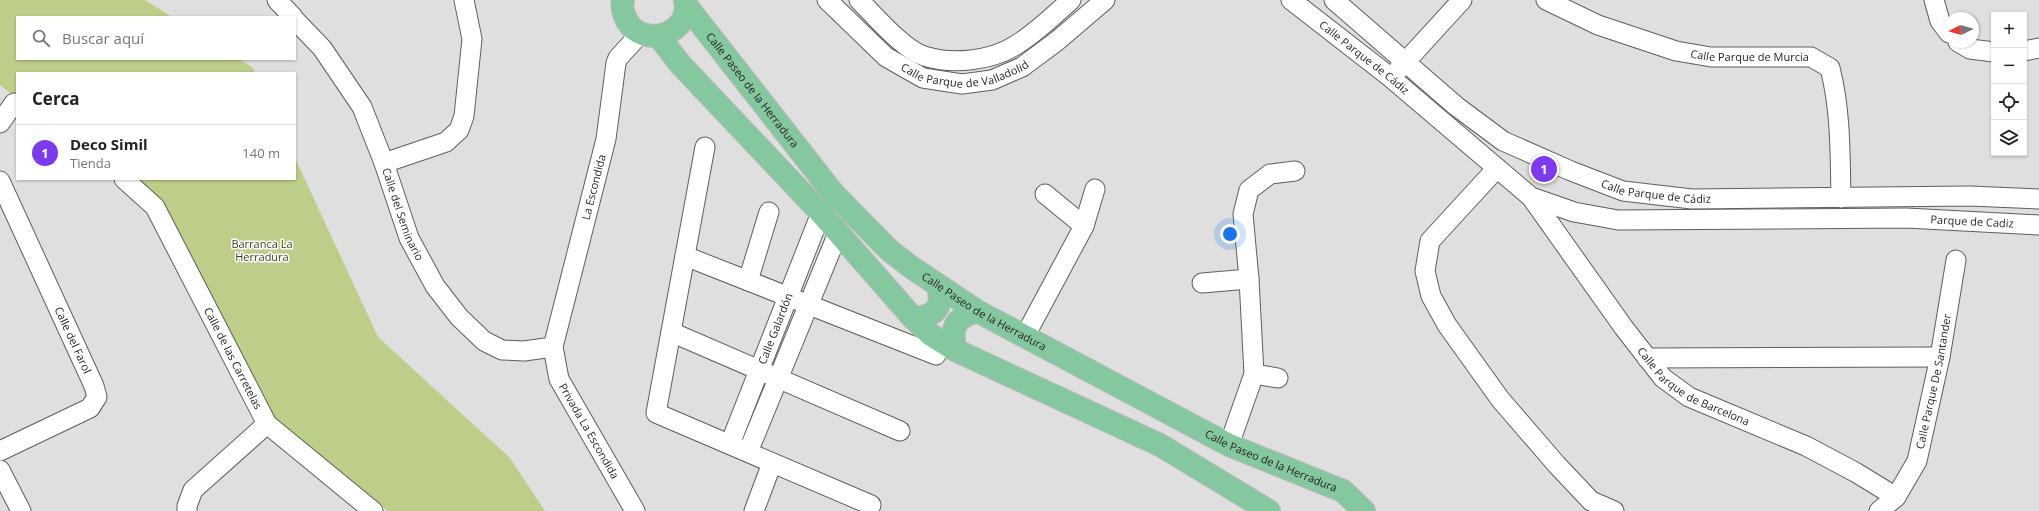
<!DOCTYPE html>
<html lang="es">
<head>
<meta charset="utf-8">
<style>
	body { margin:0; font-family:"Open Sans",sans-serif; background:#f6f6f6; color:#222 }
	.controls { position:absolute; right:12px; top:12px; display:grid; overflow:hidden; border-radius:0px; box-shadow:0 1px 3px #0004 }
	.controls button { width:36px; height:36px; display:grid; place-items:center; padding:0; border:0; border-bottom:1px solid #e0e0e0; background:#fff; color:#222; font:20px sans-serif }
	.compass { position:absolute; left:1943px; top:12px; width:36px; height:36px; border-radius:50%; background:#fff; box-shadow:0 1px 3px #0004; rotate:265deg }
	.you { position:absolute; left:1230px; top:234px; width:14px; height:14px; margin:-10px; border:3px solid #fff; border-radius:50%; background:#1a73e8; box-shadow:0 0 0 6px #1a73e833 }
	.badge { display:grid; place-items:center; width:26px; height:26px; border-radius:50%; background:#7c3aed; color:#fff; font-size:13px; font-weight:700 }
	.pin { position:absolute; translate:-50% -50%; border:2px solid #fff; box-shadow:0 1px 4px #0006 }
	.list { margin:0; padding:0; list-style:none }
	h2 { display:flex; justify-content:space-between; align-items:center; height:52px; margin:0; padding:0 16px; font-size:17px }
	h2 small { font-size:13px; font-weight:400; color:#767676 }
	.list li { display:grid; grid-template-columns:26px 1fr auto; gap:12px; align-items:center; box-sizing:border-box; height:56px; padding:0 16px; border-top:1px solid #e0e0e0 }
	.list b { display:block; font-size:15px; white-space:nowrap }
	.list p { margin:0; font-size:13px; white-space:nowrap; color:#767676 }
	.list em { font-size:13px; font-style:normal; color:#767676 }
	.icon { flex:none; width:22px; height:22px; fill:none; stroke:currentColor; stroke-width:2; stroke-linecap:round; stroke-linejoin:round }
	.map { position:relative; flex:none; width:2039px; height:511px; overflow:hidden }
	.search { position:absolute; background:#fff; box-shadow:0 1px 3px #0004; left:16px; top:16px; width:280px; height:44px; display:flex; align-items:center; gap:10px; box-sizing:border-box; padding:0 14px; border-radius:0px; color:#767676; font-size:15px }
	.panel { position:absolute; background:#fff; box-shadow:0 1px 3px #0004; left:16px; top:72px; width:280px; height:108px; border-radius:0px }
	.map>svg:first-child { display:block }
	.green { fill:#bdce89 }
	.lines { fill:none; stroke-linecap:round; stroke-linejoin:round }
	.minor-casing { stroke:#5e5e5f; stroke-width:21 }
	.major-casing { stroke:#bababa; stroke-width:24 }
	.minor { stroke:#fff; stroke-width:19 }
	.major { stroke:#85c79e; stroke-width:22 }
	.labels { text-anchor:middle; stroke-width:3; stroke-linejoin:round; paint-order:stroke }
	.street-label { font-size:11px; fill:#262626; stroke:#fff }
	.park-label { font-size:11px; fill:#38411b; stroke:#fff }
</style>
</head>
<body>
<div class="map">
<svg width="2039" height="511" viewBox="0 0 2039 511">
	<rect width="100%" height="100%" fill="#dfdfe0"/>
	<path class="green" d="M0,0h145l27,17h-155v42h222l14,9 2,5h-238v25l-17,-13z
		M295,158l83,179 132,121 35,53h-157l-112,-90 -117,-221 -29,-21h165z"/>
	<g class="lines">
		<g class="minor-casing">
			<g id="minor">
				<path d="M277,0l16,17"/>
				<path id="s1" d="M827,0l59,57 37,21 39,6 30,-4 30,-13 35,-26 48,-41"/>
				<path d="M859,0c16,16 44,49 65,56 28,9 67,5 92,-11 20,-12 37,-29 55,-45"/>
				<path id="s2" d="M1291,0l99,77 141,120 43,15 44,8 288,-2 133,7"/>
				<path id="s3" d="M1334,0l122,106 47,35 68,30 52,20 69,8 278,-3 69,3"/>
				<path id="s4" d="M1546,0l52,25 78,26 35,6h100l19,11c11,43 10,86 11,130"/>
				<path d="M1934,0l6,21 9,12"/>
				<path id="s5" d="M295,20l27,28 40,59 22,56 25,75 26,48 24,31 25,24 18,9 22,1 29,-4"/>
				<path d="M1958,42l12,7 24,3"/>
				<path d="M2024,51l15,-3"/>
				<path d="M1398,70l64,-70"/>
				<path d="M0,123l14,-20"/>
				<path d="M705,147l-49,266 215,92"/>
				<path d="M384,163l62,-21 13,-12 5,-14 8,-77 -8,-39"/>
				<path d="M1497,168l-67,73 -5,30 6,25 16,29 53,74 57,66 34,36 23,10"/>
				<path id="s6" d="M124,179l31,28 112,217 106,87"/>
				<path id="s7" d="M0,181l94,205 3,11 -7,11 -90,43"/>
				<path d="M1045,194l39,32"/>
				<path id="s8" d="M1531,197l93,131 39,50 26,19 117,49 49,26 41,25"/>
				<path d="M685,256l251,99"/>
				<path d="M748,281l21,-69"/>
				<path d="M1202,283l47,-4"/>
				<path d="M671,332l229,99"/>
				<path d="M1025,336l59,-110 11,-37"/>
				<path d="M1647,358l293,-1"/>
				<path d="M1254,374l24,4"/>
				<path id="s9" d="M730,444l91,-231"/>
				<path d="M1229,445l25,-71 -5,-95 -6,-65 6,-24 21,-16 25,-3"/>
				<path d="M748,452l90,-219"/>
				<path d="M0,470l21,41"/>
				<path d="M187,511v-5l6,-16 74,-66"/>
				<path id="s10" d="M635,511l-76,-132 -6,-32 53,-208 10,-76 2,-5 22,-24"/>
				<path d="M754,511l18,-48"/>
				<path id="s11" d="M1879,511l17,-14 21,-36 23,-104 16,-97"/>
			</g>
		</g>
		<g class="major-casing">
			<g id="major">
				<path d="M623,0c-2,7 1,15 4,21 17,29 66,12 58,-21"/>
				<path id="s12" d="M686,5l147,188 56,57 22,17 66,44 252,134 114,46 21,20"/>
				<path d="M659,37l22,28 140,148 92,105 18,17 24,15 205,95 109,66"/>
				<path d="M913,318c23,-2 30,-9 25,-32"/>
				<path d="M955,350c-4,-24 -1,-31 22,-39"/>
			</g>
		</g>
		<use href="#minor" class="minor"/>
		<use href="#major" class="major"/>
	</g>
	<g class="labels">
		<g class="street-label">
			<text dy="4" stroke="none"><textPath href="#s4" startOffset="214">Calle Parque de Murcia</textPath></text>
			<text dy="4" stroke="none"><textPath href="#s2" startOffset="93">Calle Parque de Cádiz</textPath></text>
			<text dy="4" stroke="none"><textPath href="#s1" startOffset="167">Calle Parque de Valladolid</textPath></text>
			<text dy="4" stroke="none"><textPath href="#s12" startOffset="108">Calle Paseo de la Herradura</textPath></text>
			<text dy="4" stroke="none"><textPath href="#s10" startOffset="350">La Escondida</textPath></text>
			<text dy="4" stroke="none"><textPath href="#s3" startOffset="383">Calle Parque de Cádiz</textPath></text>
			<text dy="4" stroke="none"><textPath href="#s5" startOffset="225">Calle del Seminario</textPath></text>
			<text dy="4" stroke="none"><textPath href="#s2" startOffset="755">Parque de Cadiz</textPath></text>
			<text dy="4" stroke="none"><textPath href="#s12" startOffset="432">Calle Paseo de la Herradura</textPath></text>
			<text dy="4" stroke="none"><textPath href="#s9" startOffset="124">Calle Galardón</textPath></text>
			<text dy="4" stroke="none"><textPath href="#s7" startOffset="175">Calle del Farol</textPath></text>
			<text dy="4" stroke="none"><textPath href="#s6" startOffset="212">Calle de las Carretelas</textPath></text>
			<text dy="4" stroke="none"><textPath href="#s11" startOffset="145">Calle Parque De Santander</textPath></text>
			<text dy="4" stroke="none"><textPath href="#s8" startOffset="254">Calle Parque de Barcelona</textPath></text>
			<text transform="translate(589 431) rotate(60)" y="4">Privada La Escondida</text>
			<text dy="4" stroke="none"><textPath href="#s12" startOffset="756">Calle Paseo de la Herradura</textPath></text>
		</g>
		<g class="park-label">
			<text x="262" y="248">Barranca La<tspan x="262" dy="13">Herradura</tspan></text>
		</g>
	</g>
</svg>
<div class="controls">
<button>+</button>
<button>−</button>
<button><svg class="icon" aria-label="locate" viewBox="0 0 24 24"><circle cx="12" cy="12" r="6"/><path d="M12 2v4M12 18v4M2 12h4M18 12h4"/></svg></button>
<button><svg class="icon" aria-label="layers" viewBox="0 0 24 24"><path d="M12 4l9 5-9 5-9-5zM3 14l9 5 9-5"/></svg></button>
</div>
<svg class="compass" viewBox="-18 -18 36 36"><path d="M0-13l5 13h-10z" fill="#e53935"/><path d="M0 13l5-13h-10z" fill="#767676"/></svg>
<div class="you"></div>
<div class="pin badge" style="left:1544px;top:169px">1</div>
<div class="search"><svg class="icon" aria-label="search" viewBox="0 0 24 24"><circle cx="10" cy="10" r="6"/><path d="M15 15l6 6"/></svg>Buscar aquí</div>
<section class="panel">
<h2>Cerca<small></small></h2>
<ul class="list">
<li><span class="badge">1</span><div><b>Deco Simil</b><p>Tienda</p></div><em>140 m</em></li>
</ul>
</section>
</div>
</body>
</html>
